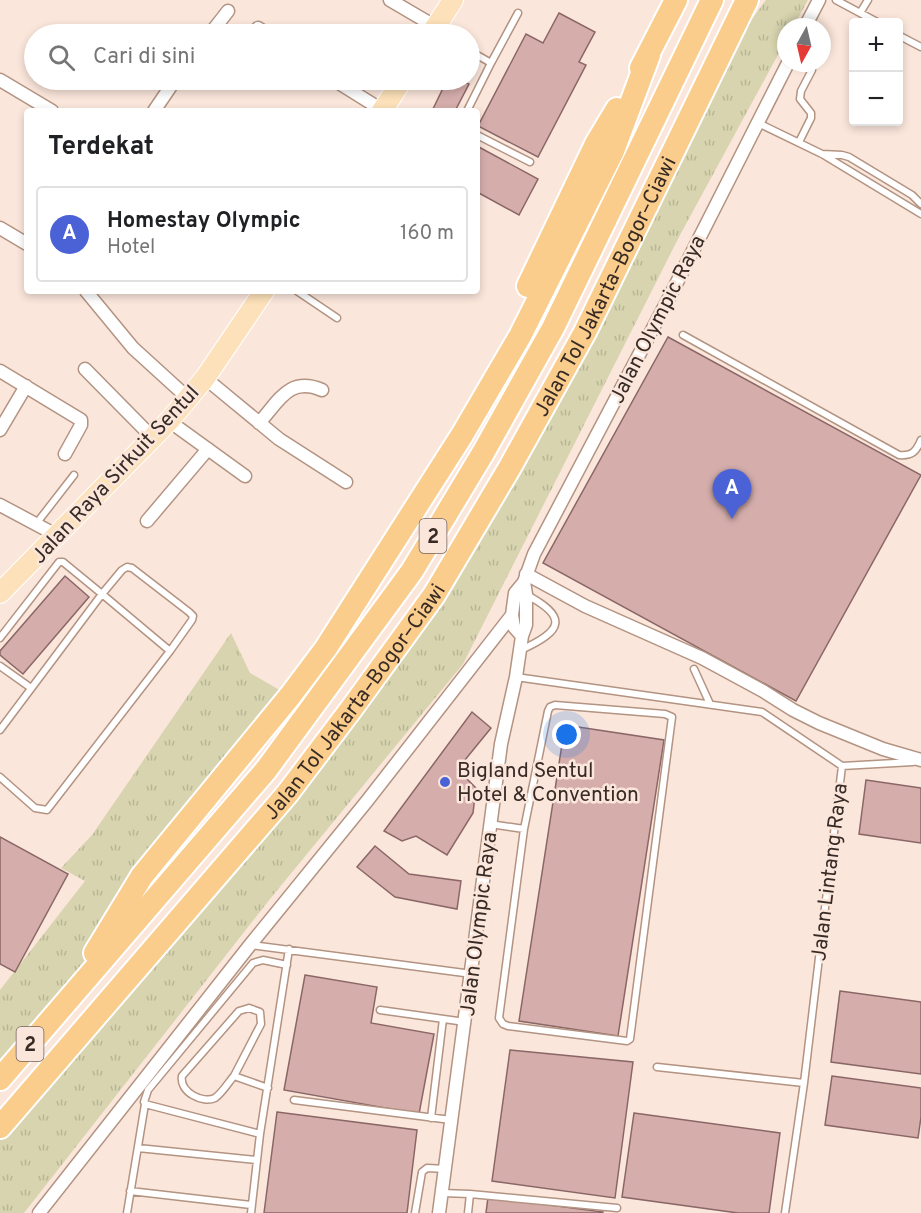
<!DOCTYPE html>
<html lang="id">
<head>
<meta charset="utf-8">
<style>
	body { margin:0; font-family:Overpass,sans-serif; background:#f2f2f2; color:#202124 }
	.controls { position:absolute; right:18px; top:18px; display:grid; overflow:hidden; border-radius:6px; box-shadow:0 3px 9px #0003 }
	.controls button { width:54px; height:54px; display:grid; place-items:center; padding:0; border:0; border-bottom:2px solid #e0e0e0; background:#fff; color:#202124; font:30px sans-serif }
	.compass { position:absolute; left:777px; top:18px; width:54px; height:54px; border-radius:50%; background:#fff; box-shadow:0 3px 9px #0003; rotate:188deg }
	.you { position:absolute; left:567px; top:735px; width:21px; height:21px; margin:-15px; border:4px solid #fff; border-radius:50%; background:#1a73e8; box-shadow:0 0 0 9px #1a73e833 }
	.badge { display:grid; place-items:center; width:39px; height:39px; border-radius:50%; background:#4b62d7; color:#fff; font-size:20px; font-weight:700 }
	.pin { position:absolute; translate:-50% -50px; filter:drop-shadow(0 2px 3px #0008) }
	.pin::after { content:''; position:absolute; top:32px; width:21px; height:18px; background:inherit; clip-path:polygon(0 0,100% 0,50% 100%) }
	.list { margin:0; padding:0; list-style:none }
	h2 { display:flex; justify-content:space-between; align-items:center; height:78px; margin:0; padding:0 24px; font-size:26px }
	h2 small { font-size:20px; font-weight:400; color:#757577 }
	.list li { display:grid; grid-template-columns:39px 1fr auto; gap:18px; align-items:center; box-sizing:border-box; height:96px; margin:0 12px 12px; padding:0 12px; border:2px solid #e0e0e0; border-radius:6px }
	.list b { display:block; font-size:22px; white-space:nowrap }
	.list p { margin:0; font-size:20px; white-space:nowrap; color:#757577 }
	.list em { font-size:20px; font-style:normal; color:#757577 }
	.icon { flex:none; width:33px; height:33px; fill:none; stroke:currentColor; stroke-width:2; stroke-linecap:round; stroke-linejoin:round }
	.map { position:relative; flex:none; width:921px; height:1213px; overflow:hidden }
	.search { position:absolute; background:#fff; box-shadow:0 3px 9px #0003; left:24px; top:24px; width:456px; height:66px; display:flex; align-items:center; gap:15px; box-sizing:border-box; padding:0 21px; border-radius:33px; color:#757577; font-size:22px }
	.panel { position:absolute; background:#fff; box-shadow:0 3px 9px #0003; left:24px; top:108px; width:456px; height:186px; border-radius:6px }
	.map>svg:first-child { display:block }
	.grass { fill:url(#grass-tufts) }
	.building { fill:#d5aeac; stroke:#8a6766; stroke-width:1.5 }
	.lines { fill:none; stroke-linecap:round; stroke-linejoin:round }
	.lane-casing { stroke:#b39382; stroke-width:9 }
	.street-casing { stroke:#b39382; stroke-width:15 }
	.primary-casing { stroke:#fff; stroke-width:22 }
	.highway-casing { stroke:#fff; stroke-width:26 }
	.lane { stroke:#fff; stroke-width:6 }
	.street { stroke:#fff; stroke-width:12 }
	.primary { stroke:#fce1ba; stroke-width:20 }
	.highway { stroke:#facd8c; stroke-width:22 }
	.poi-dot { fill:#4b62d7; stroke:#fbe6db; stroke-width:2 }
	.labels { text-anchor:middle; stroke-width:5; stroke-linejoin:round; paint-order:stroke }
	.shield { fill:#fbe6db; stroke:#72635c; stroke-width:1.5 }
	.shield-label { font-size:20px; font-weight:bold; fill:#382b25 }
	.street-label { font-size:21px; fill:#382b25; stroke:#fbe6db }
	.poi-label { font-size:21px; fill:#382b25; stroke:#fbe6db; text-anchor:start }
</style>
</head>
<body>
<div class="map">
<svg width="921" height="1213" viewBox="0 0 921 1213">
	<defs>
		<pattern id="grass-tufts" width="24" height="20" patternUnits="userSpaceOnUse" patternTransform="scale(1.5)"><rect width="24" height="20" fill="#d7d4af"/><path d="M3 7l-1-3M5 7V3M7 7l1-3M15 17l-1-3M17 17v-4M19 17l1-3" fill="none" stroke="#b9b696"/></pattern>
	</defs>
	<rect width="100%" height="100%" fill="#fbe6db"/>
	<path class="grass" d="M766,0h42l-15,27h-7v13l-106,195 -217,429 -193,235 -246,314h-24v-86l287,-333 147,-199 278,-523z
		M231,633l19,40 40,23 -148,180 -83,134 -59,69v-89l85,-109 -24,-13 31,-33z"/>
	<path class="building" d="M559,13l36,19 -16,30 7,3 -48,92 -60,-31 48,-92 17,9z
		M447,80h13l9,4 -14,27h-23z
		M477,146l61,33 -19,36 -42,-23z
		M668,337l253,138 -125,226 -253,-138z
		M65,576l24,21 -66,77 -23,-19v-4z
		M472,712l19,16 -31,38 3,9 13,13 -3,25 -26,42 -31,-19 -14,5 -18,-10z
		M565,725l99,15 -46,296 -99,-15z
		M866,780l55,8v55l-62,-9z
		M0,837l68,37 -53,98 -15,-8z
		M375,846l34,28 52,7 -4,28 -62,-12 -38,-30z
		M305,975l72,12 -6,36 63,11 -15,80 -135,-24z
		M840,991l81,11v72l-90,-12z
		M510,1050l123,12 -18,136 -123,-17z
		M832,1076l89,12v29l-3,21 -93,-13z
		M277,1112l140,18 -10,83h-143z
		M634,1113l146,20 -11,80h-31l-116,-16z
		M488,1197l115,15 -1,1h-116z"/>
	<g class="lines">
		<g class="lane-casing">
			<path id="lane" d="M836,0l41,22
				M860,13l8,-13
				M898,35l23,12
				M491,63l27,-50
				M467,111l24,-48 -21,-12
				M758,123l64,31 99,60
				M477,135l53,27
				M799,142l12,-24v-5l-11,-14 1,-8 11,-21
				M822,154l20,1 7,2 63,38 9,9
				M297,291l40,27
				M683,335l216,120c13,1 17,-3 22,-15
				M36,524l38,-49
				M0,638l59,-76h4l39,32 20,-24 5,-3 5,1 57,44 4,4 -1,4 -22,31
				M521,650c42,-19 48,-33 4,-56
				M0,666l31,22
				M694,669l16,35
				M516,677l246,35 80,54 -38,317 -19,130
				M555,705l110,9 7,3 -42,322 -3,2 -119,-15 -5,-2 -4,-6 25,-189 24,-118 2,-4z
				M0,730l102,-136 68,57 -123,159 -12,-2 -35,-31
				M842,766l71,-4
				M490,824l34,5
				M251,945l221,29
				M380,1010l85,12
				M657,1067l147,16
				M234,1076c-6,7 -12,17 -19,22 -12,6 -36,-6 -33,-22l57,-65 10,-3 11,4 1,12 -27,52 34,12
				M294,1100l157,20
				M145,1104l115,30
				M431,1118l12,-99
				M138,1148l119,12
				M130,1191l121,14
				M442,1193l28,1
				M127,1213l18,-109 -1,-2 4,-12 105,-127 10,-3 24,5
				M251,1213l9,-79 29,-185
				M415,1213l7,-41 5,-4 19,1
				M468,1213l2,-19 147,14"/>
		</g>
		<g class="street-casing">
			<path id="street" d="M390,0l46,27
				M805,27l14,-27
				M258,28l9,6
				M210,34l18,-23
				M0,80l52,31
				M334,80l48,30
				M154,111l21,-31
				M0,228l27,16
				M86,291l47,57 56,51
				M85,369l68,69
				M0,371l81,49v5l-16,29
				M205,378l74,61 67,43
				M169,421l76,55
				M259,423c20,-22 30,-47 63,-33
				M0,430l26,-44
				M0,505l58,31
				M147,521l61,-72
				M526,574l59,32 117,52 61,33 30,19 26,13 64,26 38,11
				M522,636l-8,-9 -2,-12 3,-22 9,-11 10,-28 137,-260 117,-231
				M39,1213l211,-268 117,-144 145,-186
				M439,1213l62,-469 15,-67 6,-41 4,-11v-31l-2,-12"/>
		</g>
		<g class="primary-casing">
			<path id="primary" d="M431,34l22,-34
				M382,111l20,-31
				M0,593l169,-172 36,-43 59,-87"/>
		</g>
		<g class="highway-casing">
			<g id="highway">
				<path d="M641,68l35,-68"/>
				<path d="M528,286l68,-142 21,-35"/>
				<path d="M95,953l47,-77 148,-180 36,-48 136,-213 58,-99 93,-185 36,-96"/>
				<path d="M0,1079l266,-309 146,-199 71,-118 70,-125 159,-328"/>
				<path id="s1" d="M0,1127l287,-333 65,-86 82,-113 76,-128 75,-135 162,-332"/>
			</g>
		</g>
		<use href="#lane" class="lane"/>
		<use href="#street" class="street"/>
		<use href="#primary" class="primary"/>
		<use href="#highway" class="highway"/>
	</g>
	<circle class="poi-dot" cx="445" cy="782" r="6"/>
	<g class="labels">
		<g class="shield">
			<rect x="419.5" y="519" width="27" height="34" rx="4.5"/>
			<rect x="16.5" y="1027" width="27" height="34" rx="4.5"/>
		</g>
		<g class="shield-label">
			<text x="433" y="543">2</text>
			<text x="30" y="1051">2</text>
		</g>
		<g class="street-label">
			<text dy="7" stroke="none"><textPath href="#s1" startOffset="1040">Jalan Tol Jakarta–Bogor–Ciawi</textPath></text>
			<text transform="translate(657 319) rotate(-63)" y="7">Jalan Olympic Raya</text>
			<text transform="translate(115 474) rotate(-47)" y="7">Jalan Raya Sirkuit Sentul</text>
			<text dy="7" stroke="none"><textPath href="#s1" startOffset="554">Jalan Tol Jakarta–Bogor–Ciawi</textPath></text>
			<text transform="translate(829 872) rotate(-83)" y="7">Jalan Lintang Raya</text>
			<text transform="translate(478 924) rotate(-83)" y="7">Jalan Olympic Raya</text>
		</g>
		<g class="poi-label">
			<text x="457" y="777">Bigland Sentul<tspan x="457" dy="24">Hotel &amp; Convention</tspan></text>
		</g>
	</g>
</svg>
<div class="controls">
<button>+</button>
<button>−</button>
</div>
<svg class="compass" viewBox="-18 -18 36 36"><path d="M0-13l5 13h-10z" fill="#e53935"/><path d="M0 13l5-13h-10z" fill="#757577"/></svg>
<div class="you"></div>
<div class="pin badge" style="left:732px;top:519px">A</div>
<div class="search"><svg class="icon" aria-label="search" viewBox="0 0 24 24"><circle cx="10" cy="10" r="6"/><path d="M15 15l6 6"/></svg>Cari di sini</div>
<section class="panel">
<h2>Terdekat<small></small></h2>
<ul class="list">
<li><span class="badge">A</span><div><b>Homestay Olympic</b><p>Hotel</p></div><em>160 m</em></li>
</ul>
</section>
</div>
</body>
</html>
